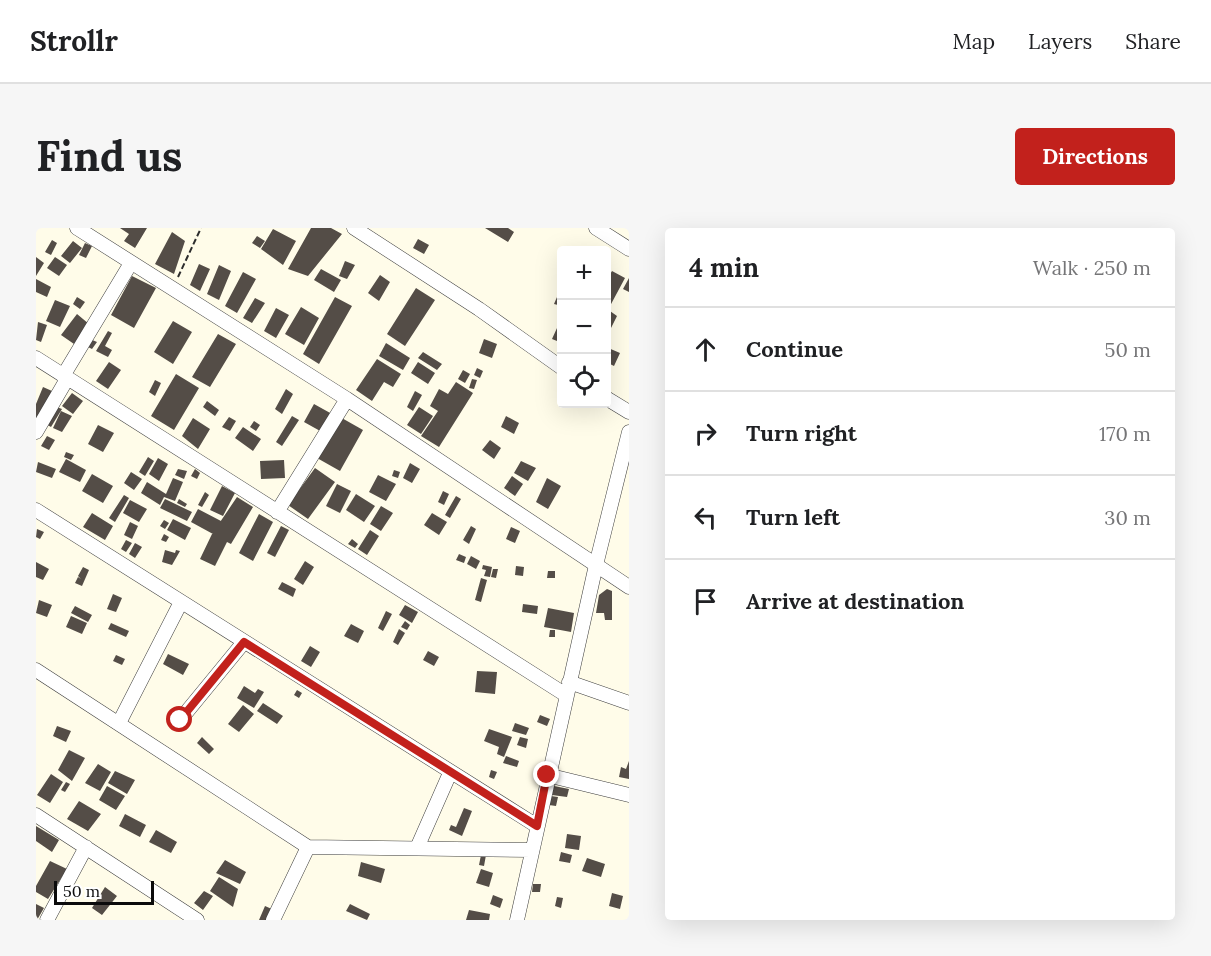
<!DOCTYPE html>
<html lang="en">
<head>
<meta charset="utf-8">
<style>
	body { margin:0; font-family:Lora,serif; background:#f6f6f6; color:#202124 }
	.controls { position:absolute; right:18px; top:18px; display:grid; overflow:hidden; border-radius:6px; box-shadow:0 6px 24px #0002 }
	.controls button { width:54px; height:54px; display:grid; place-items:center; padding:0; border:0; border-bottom:2px solid #e0e0e0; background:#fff; color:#202124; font:30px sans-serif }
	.scale { position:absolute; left:18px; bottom:15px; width:100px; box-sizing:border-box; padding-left:6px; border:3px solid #0b0b0b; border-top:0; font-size:16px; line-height:21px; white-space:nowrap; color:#0b0b0b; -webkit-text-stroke:4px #fff; paint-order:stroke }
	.stop { position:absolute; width:18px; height:18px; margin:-14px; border:4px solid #c2211c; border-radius:50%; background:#fff }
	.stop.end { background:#c2211c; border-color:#fff; box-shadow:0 2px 6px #0008 }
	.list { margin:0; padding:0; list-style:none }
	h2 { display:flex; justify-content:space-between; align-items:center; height:78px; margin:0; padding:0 24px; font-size:26px }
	h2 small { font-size:20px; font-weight:400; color:#757577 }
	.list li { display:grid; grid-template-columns:39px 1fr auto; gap:18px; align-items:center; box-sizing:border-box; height:84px; padding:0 24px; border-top:2px solid #e0e0e0 }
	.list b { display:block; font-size:22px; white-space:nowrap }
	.list em { font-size:20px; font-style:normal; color:#757577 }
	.icon { flex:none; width:33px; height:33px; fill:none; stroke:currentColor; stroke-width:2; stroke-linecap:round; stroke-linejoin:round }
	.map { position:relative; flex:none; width:593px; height:692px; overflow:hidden; border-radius:6px }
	header { display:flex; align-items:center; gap:36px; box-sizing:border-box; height:84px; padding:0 30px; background:#fff; border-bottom:2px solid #e0e0e0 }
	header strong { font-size:28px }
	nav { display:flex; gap:33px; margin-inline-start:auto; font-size:21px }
	.intro { display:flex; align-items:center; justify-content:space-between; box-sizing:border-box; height:144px; padding:0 36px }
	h1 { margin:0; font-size:42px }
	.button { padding:15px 27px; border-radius:6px; background:#c2211c; color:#fff; font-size:21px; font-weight:700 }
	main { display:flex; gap:36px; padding:0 36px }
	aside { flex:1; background:#fff; border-radius:6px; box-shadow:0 6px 24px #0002 }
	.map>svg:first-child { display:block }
	.building { fill:#544d47 }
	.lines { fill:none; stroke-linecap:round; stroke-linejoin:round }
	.minor-casing { stroke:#3e3e3e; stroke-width:15 }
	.path { stroke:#2d2d2d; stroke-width:2; stroke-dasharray:6 3; stroke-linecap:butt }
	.minor { stroke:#fff; stroke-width:14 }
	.route { stroke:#c2211c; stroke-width:8 }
</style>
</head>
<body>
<header>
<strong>Strollr</strong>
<nav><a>Map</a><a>Layers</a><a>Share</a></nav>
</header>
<div class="intro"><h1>Find us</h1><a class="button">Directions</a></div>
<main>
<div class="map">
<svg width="593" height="692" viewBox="0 0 593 692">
	<rect width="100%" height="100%" fill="#fffce9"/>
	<path class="building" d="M84,0h27l-12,20 -11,-7 5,-7z
		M275,0h20l11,6 -34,42 -20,-7z
		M449,0h23l6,4 -6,10z
		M237,1l23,12 -13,24 -22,-16z
		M136,4l13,9 -11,33 -19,-10z
		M221,8l8,5 -5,7 -8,-5z
		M382,11l11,6 -5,9 -11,-6z
		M16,12l5,3 -6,12 -6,-3z
		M37,13l9,7 -12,15 -9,-7z
		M49,15l7,3 -6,12 -7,-3z
		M0,29l8,6 -8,13z
		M19,29l12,8 -8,11 -12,-8z
		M309,33l10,4 -8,14 -8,-3z
		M163,36l11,5 -10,22 -10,-6z
		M183,37l12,6 -12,29 -12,-6z
		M285,41l20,11 -7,12 -20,-12z
		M576,43l13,7 -15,28 -4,-1v-24z
		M207,44l13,7 -19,34 -12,-7z
		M344,47l10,7 -11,19 -11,-8z
		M96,48l24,12 -22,40 -23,-13z
		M593,50v14l-6,-3z
		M0,51l15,8 -4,10 -11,-5z
		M380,60l19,12 -30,46 -18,-12z
		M524,62l2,1v15l-8,-2z
		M41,69l8,5 -5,7 -7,-5z
		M299,69l17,9 -33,58 -16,-10z
		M219,70l10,5 -13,20 -9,-5z
		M19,72l15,6 -10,21 -14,-6z
		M265,79l18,11 -15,27 -19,-11z
		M240,80l13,7 -13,23 -12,-7z
		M574,83l7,5 -6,12 -5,-2z
		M41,86l12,10 -15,20 -13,-9z
		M526,89v26l-10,-4z
		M137,93l19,11 -19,32 -19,-12z
		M2,94l9,3 -6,17 -5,-2z
		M72,103l4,2 -7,13 7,4 -4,7 -12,-6z
		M182,106l18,10 -26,43 -18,-10z
		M54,111l7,3 -5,7 -6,-3z
		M448,111l13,5 -5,14 -13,-5z
		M350,115l24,15 -7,12 -24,-14z
		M570,119l14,6 -6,13 -8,-4z
		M387,124l19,12 -5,6 -19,-12z
		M341,131l24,15 -8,13 -9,-5 -12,19 -16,-11z
		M73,134l12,8 -13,19 -12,-8z
		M382,134l17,11 -7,11 -17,-11z
		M441,140l6,3 -3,7 -6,-3z
		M427,142l7,4 -5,9 -7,-4z
		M140,146l23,14 -25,42 -23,-14z
		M436,151l5,1 -3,9 -5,-1z
		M119,152l6,3 -6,13 -6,-4z
		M420,154l17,11 -34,54 -18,-11 17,-25 -8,-5 9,-17 9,5z
		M7,159l9,4 -16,36v-23z
		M250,161l7,5 -11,20 -7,-5z
		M379,163l7,4 -9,16 -6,-4z
		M36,165l11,8 -10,13 -11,-8z
		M171,173l12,9 -4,6 -12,-9z
		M278,176l18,10 -10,18 -18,-10z
		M18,178l8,3 -11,18 -7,-4z
		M383,179l14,9 -12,18 -14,-9z
		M25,183l11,5 -10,16 -9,-4z
		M256,188l7,4 -17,26 -6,-4z
		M470,188l13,7 -5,11 -13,-7z
		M193,189l7,4 -6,10 -8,-4z
		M304,189l23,13 -23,41 -23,-13z
		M157,190l17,11 -12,20 -16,-13z
		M218,193l6,4 -4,6 -6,-4z
		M62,197l16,8 -11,19 -15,-8z
		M207,199l18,12 -8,12 -18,-13z
		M11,208l8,4 -6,10 -8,-4z
		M454,212l11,8 -7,11 -12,-9z
		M30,224l8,3 -3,5 -7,-3z
		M112,229l6,4 -9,15 -6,-4z
		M122,230l10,6 -9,17 -10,-7z
		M30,231l20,11 -6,12 -21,-10z
		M248,232l1,18 -24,1 -1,-18z
		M485,233l15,7 -8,13 -14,-8z
		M2,234l18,7 -4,9 -16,-6z
		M374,235l10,6 -8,14 -9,-5z
		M279,240l20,14 -27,37 -20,-14z
		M142,241l9,2 -3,8 -9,-4z
		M159,241l5,4 -3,6 -6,-3z
		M358,242l6,2 -2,6 -6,-2z
		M95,244l11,7 -8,11 -10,-7z
		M56,246l21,12 -10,17 -21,-12z
		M342,247l18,9 -10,17 -17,-9z
		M476,248l11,8 -8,12 -11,-8z
		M137,250l10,4 -8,19 -11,-4 -4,8 -19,-12 6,-11 19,12z
		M511,250l14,8 -13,23 -12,-7z
		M301,256l14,7 -11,22 -14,-7z
		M186,258l13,7 -12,23 -13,-6z
		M407,263l6,3 -5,11 -6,-3z
		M169,264l4,3 -7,12 -4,-2z
		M320,266l19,12 -11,16 -18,-12z
		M88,267l5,3 -14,24 -6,-4z
		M420,268l5,3 -11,19 -5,-3z
		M201,269l16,10 -22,37 -4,-2 -12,24 -15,-7 12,-25z
		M129,271l27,13 -5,9 -27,-13z
		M143,271l8,5 -2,3 -8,-4z
		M94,272l17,9 -8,13 -16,-9z
		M345,278l12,7 -12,18 -11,-7z
		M162,281l23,12 -8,13 -22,-12z
		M56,285l21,13 -8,14 -22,-13z
		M396,285l15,9 -8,13 -15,-10z
		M223,286l14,8 -20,39 -14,-8z
		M137,291l18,9 -6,12 -18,-10z
		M128,292l5,3 -4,6 -5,-3z
		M94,294l8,4 -6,13 -8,-4z
		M245,298l8,4 -14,27 -8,-4z
		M435,298l5,3 -7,15 -6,-4z
		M475,299l9,4 -5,12 -9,-4z
		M1,301l7,3 -4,7 -4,-2z
		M334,302l9,6 -12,19 -9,-6z
		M128,306l5,3 -3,5 -5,-2z
		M316,311l6,5 -3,4 -7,-4z
		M90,312l6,3 -6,9 -5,-3z
		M99,315l7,4 -7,11 -6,-4z
		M129,322l10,3 1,-3 4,1 -8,14 -10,-3z
		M423,326l7,3 -2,6 -8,-3z
		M435,328l9,5 -4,8 -9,-5z
		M269,333l9,6 -11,18 -9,-6z
		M0,334l13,7 -6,11 -7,-3z
		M447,337l9,2 -2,10 -6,-1 2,-6 -4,-1z
		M480,338l8,1 -1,9 -8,-1z
		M47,339l6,3 -7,16 -7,-3 3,-6 3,2 -3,-3z
		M457,341h5l-2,9 -5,-1z
		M512,343h7v7h-8z
		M445,350l6,2 -6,22 -6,-2z
		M246,354l14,7 -3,8 -15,-8z
		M571,361l5,2v29h-7l-1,-7h-8l3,-18z
		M77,366l9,4 -6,14 -9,-3z
		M3,372l13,5 -5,12 -11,-4z
		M487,376l15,2 -1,8 -15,-2z
		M369,377l13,7 -6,11 -13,-8z
		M39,378l17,9 -4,7 -17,-9z
		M512,380l26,5 -3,19 -27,-5z
		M350,383l6,3 -9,17 -5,-3z
		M35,388l16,7 -5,11 -16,-7z
		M369,393l5,4 -3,5 -6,-3z
		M75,395l18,8 -3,6 -18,-8z
		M315,396l13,7 -6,12 -14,-7z
		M363,401l6,4 -7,12 -5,-3z
		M514,402h5v7h-6z
		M274,418l10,6 -9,15 -10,-6z
		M392,423l11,6 -5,9 -11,-6z
		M132,426l21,10 -6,11 -20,-11z
		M80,427l9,4 -3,6 -9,-4z
		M441,443l20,1 -2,22 -20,-2z
		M208,458l11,7 3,-4 6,3 -10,16 -17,-10z
		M261,462l5,3 -3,5 -5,-3z
		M227,475l20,13 -6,8 -20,-13z
		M207,477l11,9 -15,18 -11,-8z
		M504,487l10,4 -3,7 -10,-4z
		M479,495l14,5 -3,7 -14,-4z
		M21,498l14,5 -5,11 -13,-6z
		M453,501l23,8 -8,20 -7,-3 2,-7 -15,-6z
		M166,509l12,12 -5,5 -12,-11z
		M484,509l8,2 -2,9 -9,-3z
		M33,522l16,8 -13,23 -14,-11z
		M470,528l13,5 -2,6 -14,-4z
		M593,533v18l-10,-2 2,-10 5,2z
		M62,536l13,8 -11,19 -15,-8z
		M455,542l6,2 -3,7 -5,-2z
		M79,543l20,9 -8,14 -19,-11z
		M15,546l12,8 -13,21 -13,-8z
		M30,554l4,2 -5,8 -4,-2z
		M71,558l18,10 -9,14 -17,-10z
		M518,558l15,3 -2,8 -15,-2z
		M515,568l7,1 -2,9 -7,-1z
		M43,573l22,13 -13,17 -21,-12z
		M428,580l8,3 -10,25 -13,-6 2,-5 5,2z
		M89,586l21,11 -6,12 -21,-11z
		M0,598l23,14 -7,12 -16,-11z
		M120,602l21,12 -6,11 -22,-11z
		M531,606l14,2 -2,14 -14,-2z
		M525,624l11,3 -2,8 -11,-2z
		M445,627h5l-2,11 -5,-1z
		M551,630l18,6 -4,13 -19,-6z
		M189,632l21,12 -6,12 -24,-11z
		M14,633l17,8 -19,30 -12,-7v-6z
		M325,634l24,7 -4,14 -23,-7z
		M445,641l12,4 -4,14 -13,-4z
		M183,649l19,12 -5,18 -23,-16z
		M497,656h8l-1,8h-8z
		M69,659l12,9 -15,19 -10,-7z
		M168,663l9,5 -10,14 -9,-7z
		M576,665l11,3 -3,13 -11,-3z
		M457,667l10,4 -3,9 -10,-4z
		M521,669l6,1 -2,10 -6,-2z
		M0,676l8,4 -7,12h-1z
		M314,676l20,10 -3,6 -21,-9z
		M229,678l9,4 -5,10h-10z
		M433,682l21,4 -1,6h-23z"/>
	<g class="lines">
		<g class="minor-casing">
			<path id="minor" d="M41,0l270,171 282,188
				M318,0l125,81 83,59
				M560,0l33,21
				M0,130l530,337
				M27,148l68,-113
				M570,170l23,14
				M0,204l31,-53
				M0,282l501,316
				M241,284l70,-113
				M0,442l272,177 223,3
				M533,454l60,21
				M144,492l64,-78
				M83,495l62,-121
				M511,547l82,20
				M0,587l161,105
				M381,620l33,-75
				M11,692l39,-73
				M237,692l35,-73
				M481,692l79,-355 33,-133"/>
		</g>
		<path class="path" d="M142,49l23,-49"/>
		<use href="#minor" class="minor"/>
	</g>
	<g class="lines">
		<path class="route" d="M144,492l64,-78 293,184 10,-51"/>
	</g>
</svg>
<div class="controls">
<button>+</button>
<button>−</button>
<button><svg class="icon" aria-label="locate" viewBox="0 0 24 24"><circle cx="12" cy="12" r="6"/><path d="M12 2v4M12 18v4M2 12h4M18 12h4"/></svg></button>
</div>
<div class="scale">50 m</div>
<div class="stop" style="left:144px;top:492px"></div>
<div class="stop end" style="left:511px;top:547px"></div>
</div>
<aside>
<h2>4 min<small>Walk · 250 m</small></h2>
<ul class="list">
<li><svg class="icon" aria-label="ahead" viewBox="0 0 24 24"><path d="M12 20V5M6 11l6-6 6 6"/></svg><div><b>Continue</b></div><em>50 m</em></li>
<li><svg class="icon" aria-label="right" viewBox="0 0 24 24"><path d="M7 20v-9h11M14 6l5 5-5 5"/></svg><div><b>Turn right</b></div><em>170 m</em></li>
<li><svg class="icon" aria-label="left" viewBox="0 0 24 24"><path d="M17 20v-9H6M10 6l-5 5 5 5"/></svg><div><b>Turn left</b></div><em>30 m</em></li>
<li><svg class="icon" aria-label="arrive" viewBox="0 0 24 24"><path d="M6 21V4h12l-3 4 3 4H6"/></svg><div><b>Arrive at destination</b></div></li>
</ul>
</aside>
</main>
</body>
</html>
